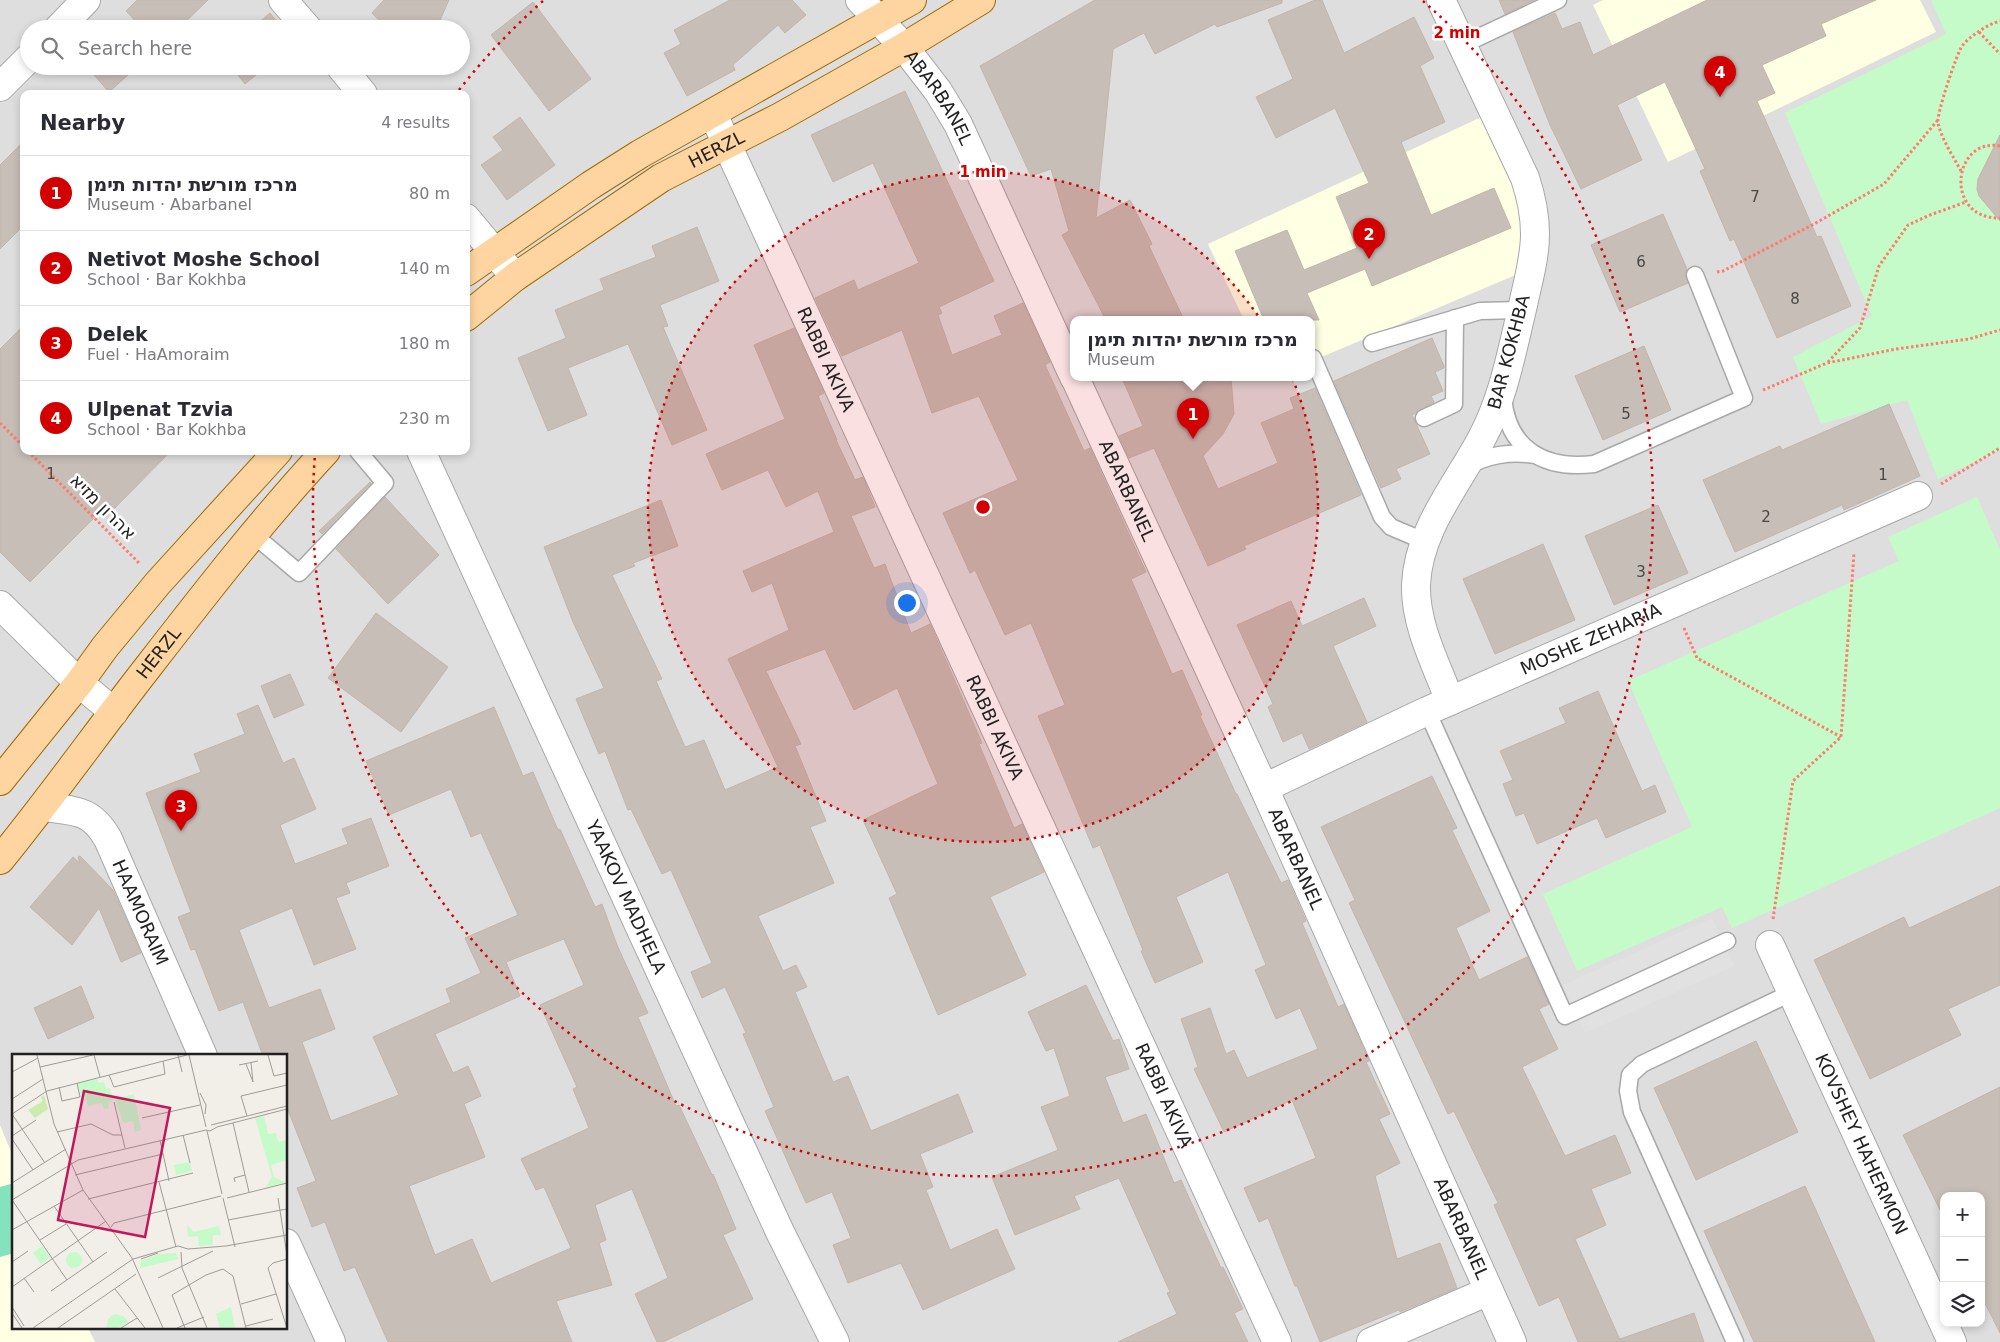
<!DOCTYPE html>
<html lang="en">
<head>
<meta charset="utf-8">
<style>
	body { margin:0; font-family:"DejaVu Sans",Heebo,sans-serif; background:#f7f7f7; color:#2b2b33 }
	.controls { position:absolute; right:15px; bottom:15px; display:grid; overflow:hidden; border-radius:10px; box-shadow:0 2px 8px #0003 }
	.controls button { width:45px; height:45px; display:grid; place-items:center; padding:0; border:0; border-bottom:1px solid #e1e1e2; background:#fff; color:#2b2b33; font:25px sans-serif }
	.you { position:absolute; left:906px; top:602px; width:18px; height:18px; margin:-12px; border:4px solid #fff; border-radius:50%; background:#1a73e8; box-shadow:0 0 0 8px #1a73e833 }
	.badge { display:grid; place-items:center; width:32px; height:32px; border-radius:50%; background:#d20001; color:#fff; font-size:16px; font-weight:700 }
	.pin { position:absolute; translate:-50% -41px; filter:drop-shadow(0 1px 2px #0008) }
	.pin::after { content:''; position:absolute; top:26px; width:18px; height:15px; background:inherit; clip-path:polygon(0 0,100% 0,50% 100%) }
	.popup { position:absolute; left:1070px; top:316px; width:245px; height:65px; box-sizing:border-box; display:grid; place-content:center; border-radius:10px; background:#fff; filter:drop-shadow(0 1px 4px #0005); font-size:16px; white-space:nowrap; color:#7c7c81 }
	.popup b { font-size:19px; color:#2b2b33 }
	.popup::after { content:''; position:absolute; left:50%; top:100%; margin-left:-10px; border:10px solid transparent; border-top-color:#fff }
	.list { margin:0; padding:0; list-style:none }
	h2 { display:flex; justify-content:space-between; align-items:center; height:65px; margin:0; padding:0 20px; font-size:21px }
	h2 small { font-size:16px; font-weight:400; color:#7c7c81 }
	.list li { display:grid; grid-template-columns:32px 1fr auto; gap:15px; align-items:center; box-sizing:border-box; height:75px; padding:0 20px; border-top:1px solid #e1e1e2 }
	.list b { display:block; font-size:19px; white-space:nowrap }
	.list p { margin:0; font-size:16px; white-space:nowrap; color:#7c7c81 }
	.list em { font-size:16px; font-style:normal; color:#7c7c81 }
	.icon { flex:none; width:28px; height:28px; fill:none; stroke:currentColor; stroke-width:2; stroke-linecap:round; stroke-linejoin:round }
	.map { position:relative; flex:none; width:2000px; height:1342px; overflow:hidden }
	.search { position:absolute; background:#fff; box-shadow:0 2px 8px #0003; left:20px; top:20px; width:450px; height:55px; display:flex; align-items:center; gap:12px; box-sizing:border-box; padding:0 18px; border-radius:28px; color:#7c7c81; font-size:19px }
	.panel { position:absolute; background:#fff; box-shadow:0 2px 8px #0003; left:20px; top:90px; width:450px; height:365px; border-radius:10px }
	.map>svg:first-child { display:block }
	.residential { fill:#dfdede; fill-rule:evenodd }
	.education { fill:#ffffe3 }
	.park { fill:#c5fbc9 }
	.pitch { fill:#84e2bd }
	.parking { fill:#e1e1e1 }
	.building { fill:#c7beb7; stroke:#c4b5a9; fill-rule:evenodd }
	.lines { fill:none; stroke-linecap:round; stroke-linejoin:round }
	.lane-casing { stroke:#a8a8a8; stroke-width:19 }
	.street-casing { stroke:#a8a8a8; stroke-width:30 }
	.primary-casing { stroke:#9e6900; stroke-width:30 }
	.path { stroke:#fe7b6d; stroke-width:3; stroke-dasharray:2.5 2.5; stroke-linecap:butt }
	.lane { stroke:#fff; stroke-width:16 }
	.street { stroke:#fff; stroke-width:28 }
	.primary { stroke:#fed5a0; stroke-width:28 }
	.ring { fill:none; stroke:#d20001; stroke-width:2.5; stroke-dasharray:2.5 5 }
	.labels { text-anchor:middle; stroke-width:5; stroke-linejoin:round; paint-order:stroke }
	.number-label { font-size:15px; fill:#4a4846 }
	.street-label { font-size:18px; fill:#212121; stroke:#fff }
	.inset-road { fill:none; stroke:#9e9c98; stroke-width:1 }
	.view { fill:#c2185b; fill-opacity:0.15; stroke:#c2185b; stroke-width:2.5 }
	.inset-edge { fill:none; stroke:#212121; stroke-width:2.5 }
	.centre { fill:#d20001; stroke:#fff; stroke-width:2.5 }
	.ring-label { font-size:15px; text-anchor:middle; font-weight:bold; fill:#d20001; stroke:#fff; stroke-width:5; stroke-linejoin:round; paint-order:stroke }
</style>
</head>
<body>
<div class="map">
<svg width="2000" height="1342" viewBox="0 0 2000 1342">
	<rect width="100%" height="100%" fill="#f2eee8"/>
	<path class="residential" d="M0,0h2000v1342h-2000zM29,29h432v37h-432zM24,94h442v357h-442zM1074,320h238v58h-238zM14,1056h272v272h-272zM1944,1196h37v127h-37z"/>
	<path class="education" d="M1603,0h317l16,32 -268,130 -75,-157z
		M1490,113l38,102 -10,59 -206,87v-41h-68l-36,-76z
		M0,1125l14,34v169h74l7,14h-95z"/>
	<path class="park" d="M1931,0h69v450l-62,29 -31,-79 -86,24 -28,-67 79,-41 -87,-203 161,-79z
		M1977,497l23,53v258l-268,120 -10,-21 -145,64 -34,-77 149,-67 -64,-146 271,-120 -11,-24z"/>
	<path class="pitch" d="M14,1183v70l-14,4v-70z"/>
	<path class="parking" d="M1712,918l22,48 -149,67 -22,-48z"/>
	<path class="building" d="M137,0h71l-30,29h-35l-17,-18z
		M384,0h65l-13,29h-49l-15,-16z
		M730,0h62l14,15 -21,18 -7,-8 -45,40 2,5 -48,26 -23,-43 17,-9 -7,-14z
		M1095,0h187v3l-65,24 -2,-3 -60,30 -11,-21 -31,16 -17,169 34,-18 22,44 -3,2 35,74h-78l-44,-85 7,-4 -18,-62 -20,7 -51,-110z
		M1315,0h7l22,53 70,-36 20,41 -14,8 25,56 -44,20 30,73 63,-27 17,40 -139,58 -7,-17 -58,24 12,27h-55l-29,-69 52,-21 17,40 53,-22 -21,-51 33,-14 -34,-75 -59,30 -20,-41 37,-18 -25,-59z
		M1499,0h35l-29,14z
		M1707,0h169l-55,24 5,12 -64,29 13,28 -18,8 60,136 4,-1 30,70 -74,32 -43,-99 -4,2 -30,-70 5,-2 -40,-87 -48,23 25,55 -61,29 -31,-64 -37,-93 42,-19 7,16 18,-7 13,33z
		M533,2l58,77 -42,32 -58,-76z
		M270,13l13,16h-32z
		M86,66h52l-29,26z
		M231,66h36l-22,18z
		M905,91l89,190 -55,26 3,6 -4,2 14,40 50,-20 -8,-19 29,-13 27,59 -5,3 39,86 6,-3 56,124 -15,7 41,95 10,-4 20,45 -2,1 36,78h1l44,89 7,-3 18,41 -4,2 36,84 6,-3 25,57 -3,1 24,52 -11,5 21,44 -25,13 22,83 43,-16 17,45 -57,24 -1,-2 -79,32 -23,-56h-2l-27,-68 -9,4 -15,-34 72,-30 -24,-58 -68,32 -30,-63 4,-2 -17,-48 29,-11 16,46 8,-4 13,28 71,-29 -18,-41 -24,11 -21,-49 11,-5 -38,-93 -52,25 27,65 -48,21 -14,-32 2,-1 -43,-105 -7,3 -55,-132 27,-11 -34,-82 -26,12 -30,-65 -5,3 -27,-60 75,-33 -39,-84 -47,17 -30,-83 -60,26 -27,-58 39,-18 4,10 61,-27 -46,-100 -40,19 -22,-47z
		M520,117l35,48 -48,35 -26,-35 22,-15 -10,-13z
		M2000,135v86l-21,-25 -2,-7 1,-10z
		M24,141v84l-24,24v-84z
		M1663,214l24,55 -2,5 3,9 -68,29 -29,-67z
		M697,227l22,54 -59,24 8,21 -5,1 44,103 -35,15 -44,-101 -60,24 19,47 -39,16 -30,-73 48,-20 -11,-28 49,-20 -4,-11 56,-22 -4,-11z
		M24,325v126h147l-66,67 -6,-5 -69,69 -30,-30v-203z
		M794,328l30,65 -6,3 19,44h-1l19,40 8,-3 12,30 -24,9 23,52 11,-4 26,69 19,-9 52,119 -3,1 35,84 8,-4 22,48 -54,25 36,78 -88,40 -49,-117 8,-4 -34,-74 75,-36 -41,-96 -43,22 -29,-61 -59,22 35,73 -6,2 31,75 -16,6 24,56 -76,33 25,55 13,-6 11,22 -12,5 38,90 15,-6 23,55 87,-37 15,38 -53,22 13,33 -7,3 24,60 47,-21 18,40 -92,41 -22,-47 -53,20 -15,-38 18,-7 -19,-46 -26,11 -41,-92 9,-4 -31,-73 3,-1 -21,-46 -23,11 -11,-26 21,-9 -41,-93 -9,4 -31,-65 -3,1 -23,-59 -6,3 -23,-55 28,-11 -31,-66 -29,-75 117,-47 17,46 -45,17 2,3 -23,9 50,104 -6,2 29,66 19,-7 21,50 53,-23 -50,-108 61,-29 -17,-47 -20,9 -9,-21 91,-39 -16,-41 -32,16 -18,-37 -46,20 -16,-36 79,-35 -31,-74z
		M1432,338l12,28v2l-9,4 8,19 -12,5 3,6 -22,13 18,39 -34,15 5,10 -20,9 -47,-107z
		M1644,346l27,64 -68,30 -28,-64z
		M1122,378h109l3,36 -11,20 -20,22 15,33 60,-26 -17,-40 33,-14 -4,-11 25,-10 46,107 -117,51 2,3 -38,17 -54,-118 -25,10 -10,-22 24,-10z
		M1889,404l31,72 -76,34 -2,-5 -107,47 -32,-72 77,-34 2,4z
		M370,482l1,1 -49,51 -3,-3z
		M385,497l54,58 -51,49 -52,-55z
		M1658,505l30,68 -74,32 -29,-69z
		M1543,544l32,76 -80,34 -32,-75z
		M1364,598l12,28 -43,20 34,76 -58,27 -7,-16 -19,9 -15,-35 5,-3 -36,-79 54,-24 11,25z
		M376,613l72,54 -47,65 -73,-54z
		M290,674l14,31 -30,13 -13,-32z
		M1598,691l44,100 13,-6 11,27 -60,26 -9,-20 -60,26 -13,-31 -8,3 -13,-32 10,-4 -13,-29 66,-28 -7,-15z
		M258,705l25,58 11,-5 22,51 -36,16 15,39 53,-20 -6,-15 29,-11 18,48 -43,17 4,10 -14,5 20,51 -42,16 -22,-57 -53,22 30,78 51,-19 15,40 -33,13 29,79 68,-26 -26,-58 78,-35 -5,-13 35,-16 -16,-35 53,-23 -37,-82 -10,4 -20,-48 -62,26 -23,-54 128,-54 29,69 10,-4 25,58 2,-1 35,78 7,-3 15,41 31,68 -10,4 38,89 3,-1 33,70 1,-1 23,55 -13,6 30,64 -90,43h-6l-22,-48 33,-16 -36,-89 -37,16 11,35 -7,3 13,42 -56,16 16,41h-184l-33,-75 -11,4 -19,-49 -13,5 -15,-39 19,-7 -30,-76v-49h-23l-20,-54 -24,9 -24,-62 -4,1 -13,-33 13,-5 -45,-119 55,-21 -7,-18 51,-20 -8,-20zM564,939l20,46 -44,20 37,82 -4,2 16,39 -68,31 15,31 8,-3 27,61 -80,35 -19,-44 -37,16 -26,-69 76,-29 -21,-53 17,-8 -13,-30 -15,7 -18,-39 85,-38 -14,-34z
		M1432,776l25,52 -5,2 38,81 -34,17 23,52 48,-23 22,47 -10,5 19,40 -36,18 43,89 50,-21 16,38 -40,16 15,36 -31,14 46,103h-43l-19,-45 -20,9 -45,-101 4,-2 -44,-92 -6,3 -99,-211 6,-3 -34,-73z
		M80,856l33,34 28,63 -20,9 -22,-54 -27,37 -42,-38 43,-50 7,6 -2,-6z
		M2000,886v99l-52,24 13,26 -91,44 -56,-119 90,-43 5,11z
		M1086,985l27,56 6,-2 10,30 -24,8 18,46 23,-9 28,69 7,-3 40,88 2,-1 20,42 -9,4 14,29h-130l59,-28 -10,-21 3,-1 -51,-114 -45,18 6,13 -65,26 -23,-58 66,-27 -17,-43 29,-11 -16,-48 -8,3 -18,-39z
		M81,986l13,32 -46,21 -14,-31z
		M1756,1041l42,91 -102,48 -42,-92z
		M2000,1087v246l-19,-38v-99h-37v22l-41,-83z
		M1805,1186l27,60 43,96h-121l-50,-111z
		M1694,1313l10,29h-83l-1,-3z"/>
	<g class="lines">
		<g class="lane-casing">
			<path id="lane" d="M1462,45l96,-45
				M1372,343l108,-32 41,-1
				M1313,358l69,159 9,10 33,14
				M1503,396c4,53 41,74 91,68l150,-66 -49,-123
				M1424,418l30,-14 1,-86
				M1466,467c20,-12 46,-16 68,-12
				M254,535l45,38 86,-90 -27,-32
				M1427,711l138,305 162,-75
				M1735,1342l-103,-230 -4,-21 2,-16 12,-11 149,-71"/>
		</g>
		<g class="street-casing">
			<g id="street">
				<path d="M283,0l25,29"/>
				<path id="s1" d="M860,0l44,47 34,44 20,33 116,253"/>
				<path d="M1441,0l84,178c6,18 10,37 10,56 0,24 -7,47 -12,71 -11,45 -19,92 -41,133 -25,47 -64,92 -66,147 -1,40 20,79 34,116"/>
				<path d="M58,29l28,-29"/>
				<path d="M340,66l23,28"/>
				<path d="M0,87l29,-29"/>
				<path id="s2" d="M713,114l564,1228"/>
				<path d="M466,218l49,59"/>
				<path id="s3" d="M1075,378l189,410 248,554"/>
				<path id="s4" d="M421,451l359,781 55,110"/>
				<path d="M0,605l79,78 35,29"/>
				<path id="s5" d="M1264,788l163,-77 491,-215"/>
				<path id="s6" d="M44,807c31,4 47,2 64,32l95,217"/>
				<path id="s7" d="M1770,945l182,397"/>
				<path d="M286,1243l45,99"/>
				<path d="M1371,1342l118,-51"/>
			</g>
		</g>
		<g class="primary-casing">
			<g id="primary">
				<path d="M466,272l125,-87 49,-31 272,-154"/>
				<path id="s8" d="M466,317l49,-40 146,-99 119,-61 124,-70 77,-47"/>
				<path d="M0,781l79,-98 26,-36 53,-64 120,-132"/>
				<path id="s9" d="M0,860c49,-60 93,-122 141,-184 59,-76 119,-154 185,-225"/>
			</g>
		</g>
		<path class="path" d="M1979,32l21,22
			M2000,146c-47,-9 -57,73 0,72
			M1961,171c-8,-15 -19,-31 -23,-48 -2,-8 19,-70 24,-77 8,-10 26,-22 38,-25
			M1717,272l6,-1 91,-47 70,-40 53,-63
			M1828,362l32,-34 19,-62 29,-41 22,-10 36,-13
			M1763,390l64,-27 69,-14 73,-10 31,-9
			M0,423l24,24
			M28,451l111,112
			M1941,484l59,-36
			M1684,628l13,30 144,79
			M1773,919l20,-138 48,-44 13,-184"/>
		<use href="#lane" class="lane"/>
		<use href="#street" class="street"/>
		<use href="#primary" class="primary"/>
	</g>
	<circle cx="983" cy="507" r="335" fill="#d20001" fill-opacity=".12"/>
	<g class="ring">
		<circle cx="983" cy="507" r="335"/>
		<path d="M459 90A670 670 0 0 1 543 1M1423 1A670 670 0 1 1 315 454"/>
	</g>
	<g class="labels">
		<g class="number-label">
			<text x="1755" y="202">7</text>
			<text x="1641" y="267">6</text>
			<text x="1795" y="304">8</text>
			<text x="1626" y="419">5</text>
			<text x="51" y="479">1</text>
			<text x="1883" y="480">1</text>
			<text x="1766" y="522">2</text>
			<text x="1641" y="577">3</text>
		</g>
		<g class="street-label">
			<text dy="6" stroke="none"><textPath href="#s1" startOffset="126">ABARBANEL</textPath></text>
			<text dy="6" stroke="none"><textPath href="#s8" startOffset="302">HERZL</textPath></text>
			<text transform="translate(1509 352) rotate(-75)" y="6">BAR KOKHBA</text>
			<text dy="6" stroke="none"><textPath href="#s2" startOffset="270">RABBI AKIVA</textPath></text>
			<text dy="6" stroke="none"><textPath href="#s3" startOffset="124">ABARBANEL</textPath></text>
			<text transform="translate(103 507) rotate(45)" y="6">אהרון מזיא</text>
			<text dy="6" stroke="none"><textPath href="#s5" startOffset="359">MOSHE ZEHARIA</textPath></text>
			<text dy="6" stroke="none"><textPath href="#s9" startOffset="261">HERZL</textPath></text>
			<text dy="6" stroke="none"><textPath href="#s2" startOffset="675">RABBI AKIVA</textPath></text>
			<text dy="6" stroke="none"><textPath href="#s3" startOffset="529">ABARBANEL</textPath></text>
			<text dy="6" stroke="none"><textPath href="#s4" startOffset="491">YAAKOV MADHELA</textPath></text>
			<text dy="6" stroke="none"><textPath href="#s6" startOffset="156">HAAMORAIM</textPath></text>
			<text dy="6" stroke="none"><textPath href="#s2" startOffset="1080">RABBI AKIVA</textPath></text>
			<text dy="6" stroke="none"><textPath href="#s7" startOffset="219">KOVSHEY HAHERMON</textPath></text>
			<text dy="6" stroke="none"><textPath href="#s3" startOffset="934">ABARBANEL</textPath></text>
		</g>
	</g>
	<g transform="translate(12 1054)">
		<rect width="275" height="275" fill="#f2eee8"/>
		<path d="M32,41l4,14 -13,9 -7,-8 15,-9 -2,-4z" fill="#ccecad"/>
		<path d="M85,25l2,4 5,-1 2,7 4,-1 4,13 -6,1 1,6 -5,1 -2,-6 -14,3 -3,-11 -4,1 -3,-13zM122,40l7,36 -6,2 -2,-11 -10,2 -8,-24zM252,62l4,18 8,-1 2,9 9,-2v20l-16,5 3,12 12,6 -20,4 6,-10 -17,-59zM178,108l2,9 -16,4 -2,-10zM175,171l7,7 25,-6 2,9h-8v10l-14,1 -1,-10 -10,1zM30,192l8,11 -9,7 -8,-11zM54 206a8 8 0 1 1 16 0a8 8 0 1 1-16 0ZM164,199l2,6 -38,9 1,-7 18,-7zM219,253l4,21h-15l-4,-14zM102,260l9,2 6,6 -11,6h-11l1,-9z" fill="#c5fbc9"/>
		<path class="inset-road" d="M25,1l17,69 29,66 49,68 31,70M82,1l6,22M166,1l4,17M177,1l17,72M256,1l6,21 13,-3M234,10l7,18 -2,-19M227,11l19,-4M28,13l53,-12M0,18l26,-14M97,21l5,12 51,-13 -2,-13M47,33l3,14 18,-4 -3,-14M188,39l6,12 -1,9M0,45l31,-20M102,48l11,46M0,60l35,-23 140,-36M0,60l33,49M235,62l-6,-20 46,-11M130,64l58,-13M221,69l16,69M199,71l76,-19M194,76l4,1 7,-4 70,-18M195,77l15,63M45,78l34,-8 22,11h9M171,81l7,28M0,82l24,-16M0,85l21,31M148,86l9,41M63,121l88,-21M147,128l17,65M223,128l-1,-4 11,-3M0,129l54,-34M211,144l12,49M215,144l60,-15M266,144l9,57M76,145l105,-26M0,146l66,-40 128,-30M0,146l55,80M42,152l39,56M216,166l59,-11M99,173l3,-4 107,-27M0,176l71,-40M28,186l26,-16M169,198l1,16 25,60M121,205l45,-13 10,3 38,-3 61,-11M129,205l17,-6M0,208l16,-11M12,224l10,14M146,224l55,-27M0,233l94,-66M103,235l30,39M39,237l56,-39M229,250l35,-10M0,253l12,19M0,259l10,15M234,272l27,-7M21,274l100,-69M46,274l78,-54M109,274l16,-10M165,274l27,-11M173,274l-13,-33 34,-20 17,-6 10,7 13,52M275,274l-19,-60 5,-5 14,-4"/>
		<path class="view" d="M72,37l86,17 -25,129 -87,-17z"/>
		<rect width="275" height="275" class="inset-edge"/>
	</g>
	<circle cx="983" cy="507" r="8" class="centre"/>
	<g class="ring-label">
		<text x="1457" y="38">2 min</text>
		<text x="983" y="177">1 min</text>
	</g>
</svg>
<div class="controls">
<button>+</button>
<button>−</button>
<button><svg class="icon" aria-label="layers" viewBox="0 0 24 24"><path d="M12 4l9 5-9 5-9-5zM3 14l9 5 9-5"/></svg></button>
</div>
<div class="you"></div>
<div class="pin badge" style="left:1193px;top:439px">1</div>
<div class="popup"><b>מרכז מורשת יהדות תימן</b>Museum</div>
<div class="pin badge" style="left:1369px;top:259px">2</div>
<div class="pin badge" style="left:181px;top:831px">3</div>
<div class="pin badge" style="left:1720px;top:97px">4</div>
<div class="search"><svg class="icon" aria-label="search" viewBox="0 0 24 24"><circle cx="10" cy="10" r="6"/><path d="M15 15l6 6"/></svg>Search here</div>
<section class="panel">
<h2>Nearby<small>4 results</small></h2>
<ul class="list">
<li><span class="badge">1</span><div><b>מרכז מורשת יהדות תימן</b><p>Museum · Abarbanel</p></div><em>80 m</em></li>
<li><span class="badge">2</span><div><b>Netivot Moshe School</b><p>School · Bar Kokhba</p></div><em>140 m</em></li>
<li><span class="badge">3</span><div><b>Delek</b><p>Fuel · HaAmoraim</p></div><em>180 m</em></li>
<li><span class="badge">4</span><div><b>Ulpenat Tzvia</b><p>School · Bar Kokhba</p></div><em>230 m</em></li>
</ul>
</section>
</div>
</body>
</html>
